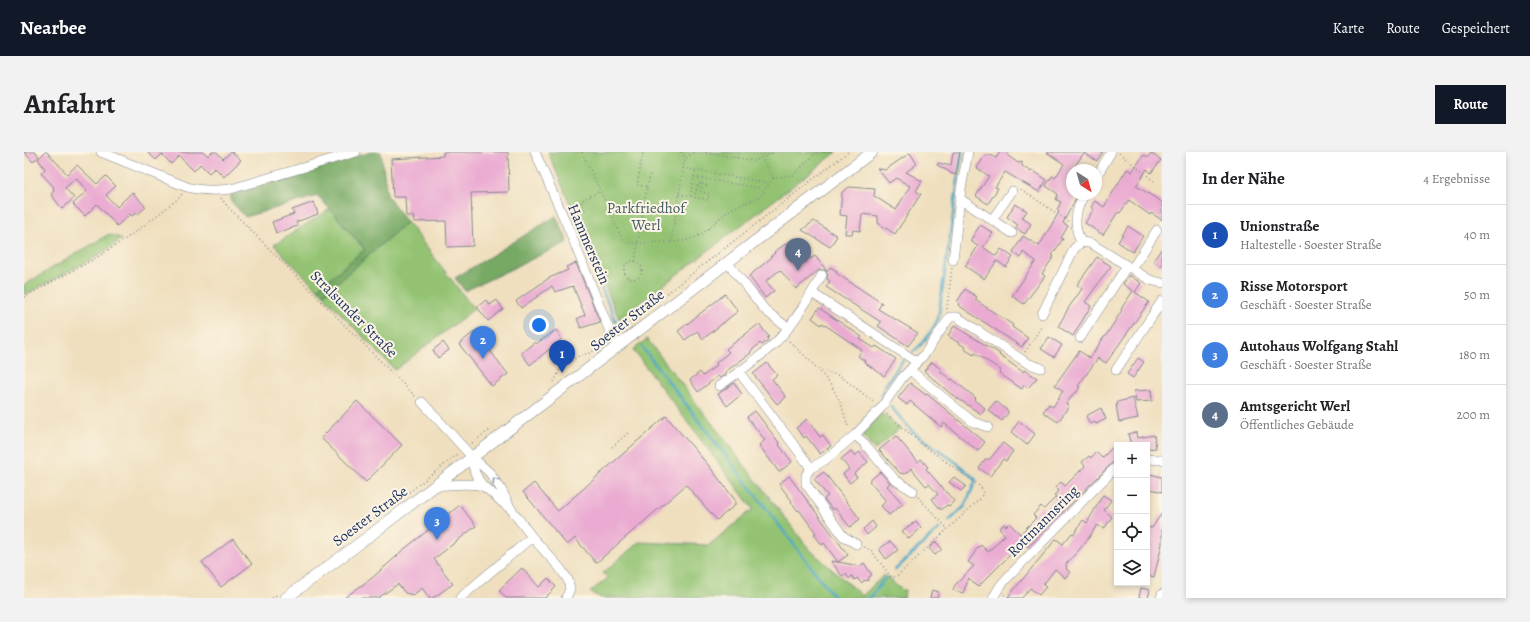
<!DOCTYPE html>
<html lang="de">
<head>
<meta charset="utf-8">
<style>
	body { margin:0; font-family:Alegreya,serif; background:#f2f2f2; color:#202124 }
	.controls { position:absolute; right:12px; bottom:12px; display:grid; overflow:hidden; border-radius:0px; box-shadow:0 2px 6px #0003 }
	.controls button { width:36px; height:36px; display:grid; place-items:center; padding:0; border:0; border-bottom:1px solid #e0e0e0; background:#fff; color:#202124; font:20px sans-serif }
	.compass { position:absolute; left:1042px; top:12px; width:36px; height:36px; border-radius:50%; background:#fff; box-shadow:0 2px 6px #0003; rotate:143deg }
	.you { position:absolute; left:515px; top:173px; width:14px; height:14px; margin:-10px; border:3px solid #fff; border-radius:50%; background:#1a73e8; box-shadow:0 0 0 6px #1a73e833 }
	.badge { display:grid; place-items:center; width:26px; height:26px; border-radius:50%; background:#111827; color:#fff; font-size:13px; font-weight:700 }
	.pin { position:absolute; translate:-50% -33px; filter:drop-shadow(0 1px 2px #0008) }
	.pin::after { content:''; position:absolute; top:21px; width:14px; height:12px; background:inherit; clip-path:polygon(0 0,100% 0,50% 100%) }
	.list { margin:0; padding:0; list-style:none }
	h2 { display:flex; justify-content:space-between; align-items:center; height:52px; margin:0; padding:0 16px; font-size:17px }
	h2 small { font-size:13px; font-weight:400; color:#757577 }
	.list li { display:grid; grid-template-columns:26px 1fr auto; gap:12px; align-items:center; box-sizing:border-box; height:60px; padding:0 16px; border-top:1px solid #e0e0e0 }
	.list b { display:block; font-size:15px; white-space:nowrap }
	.list p { margin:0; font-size:13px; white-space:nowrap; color:#757577 }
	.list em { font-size:13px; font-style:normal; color:#757577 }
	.icon { flex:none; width:22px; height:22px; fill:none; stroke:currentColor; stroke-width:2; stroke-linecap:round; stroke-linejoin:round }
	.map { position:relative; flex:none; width:1138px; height:446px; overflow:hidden; border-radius:0px }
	header { display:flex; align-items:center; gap:24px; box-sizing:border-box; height:56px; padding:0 20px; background:#111827; color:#fff }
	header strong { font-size:19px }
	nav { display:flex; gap:22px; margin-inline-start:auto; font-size:14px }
	.intro { display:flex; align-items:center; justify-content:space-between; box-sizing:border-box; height:96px; padding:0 24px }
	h1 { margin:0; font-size:28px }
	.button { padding:10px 18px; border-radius:0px; background:#111827; color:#fff; font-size:14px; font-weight:700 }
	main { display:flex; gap:24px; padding:0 24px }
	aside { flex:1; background:#fff; border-radius:0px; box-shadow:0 2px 6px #0003 }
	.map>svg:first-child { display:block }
	.green { fill:#93c372; stroke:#577968 }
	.forest { fill:#76a964; stroke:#486c61 }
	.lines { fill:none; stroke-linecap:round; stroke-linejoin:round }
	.stream { stroke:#48a8c7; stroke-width:2.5 }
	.building { fill:#eaaad2 }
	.minor-casing { stroke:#85878e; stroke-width:10 }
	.major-casing { stroke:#85878e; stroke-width:12 }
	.path { stroke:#85878e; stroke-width:1.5; stroke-dasharray:1 3; stroke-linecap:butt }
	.minor { stroke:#fff; stroke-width:9 }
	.major { stroke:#fff; stroke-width:11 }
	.oneway { stroke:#8d97ae }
	.labels { text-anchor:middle; stroke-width:4; stroke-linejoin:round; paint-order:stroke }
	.park-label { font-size:15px; fill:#3f5b64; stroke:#fcf5e5 }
	.street-label { font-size:15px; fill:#1b2f5e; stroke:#fcf5e5 }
</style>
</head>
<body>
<header>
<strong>Nearbee</strong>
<nav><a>Karte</a><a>Route</a><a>Gespeichert</a></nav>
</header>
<div class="intro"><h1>Anfahrt</h1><a class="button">Route</a></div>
<main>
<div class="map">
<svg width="1138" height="446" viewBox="0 0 1138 446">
	<rect width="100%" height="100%" fill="#fcf5e5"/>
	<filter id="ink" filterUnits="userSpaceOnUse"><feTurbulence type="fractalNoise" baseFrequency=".025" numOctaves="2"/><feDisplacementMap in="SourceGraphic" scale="8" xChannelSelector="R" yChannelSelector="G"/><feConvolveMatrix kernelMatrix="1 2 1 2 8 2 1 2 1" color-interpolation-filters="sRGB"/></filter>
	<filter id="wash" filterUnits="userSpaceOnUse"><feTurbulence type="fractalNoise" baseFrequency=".012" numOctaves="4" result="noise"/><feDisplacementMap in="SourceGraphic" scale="16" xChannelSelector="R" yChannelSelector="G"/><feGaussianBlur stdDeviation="0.9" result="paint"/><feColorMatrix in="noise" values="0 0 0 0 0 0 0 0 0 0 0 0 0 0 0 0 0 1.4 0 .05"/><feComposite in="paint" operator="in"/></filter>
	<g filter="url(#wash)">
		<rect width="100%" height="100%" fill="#efdfbe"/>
		<path class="green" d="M524,0h289l-218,167z
			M306,57l35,41 -48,39 -43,-44z
			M383,70l67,87 -79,61 -72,-75z
			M85,82l13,5 -28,19 -70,37v-10z
			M623,187l162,210 53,47 22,-21 18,15h3l-1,8h-303l-11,-6 18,-14 -5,-5 36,-31 70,3 44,-36 -120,-159z
			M856,262l4,1 16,13 -25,22 -11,-12 -1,-3z"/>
		<path class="forest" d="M347,0h10l6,43 20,27 -84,73 -6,-6 48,-40 -47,-53 -73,21 -15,-17 1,-5z
			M532,64l12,26 -103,49 -10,-13z"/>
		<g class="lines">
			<path class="stream" d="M577,135l15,35
				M618,195l193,251
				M889,200c11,-9 19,-21 25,-33l24,-167
				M857,244l3,-9 19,-27
				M867,255l21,24 45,32 19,17 -11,26 -16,15
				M871,418l44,-41
				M846,446l15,-20"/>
		</g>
		<g id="blocks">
			<path class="building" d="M0,0h11l4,4 -6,6z
				M21,0h2l20,22 10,-9 20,19 9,-8 10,10 -10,9 11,12 15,-15 14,15 -8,7 -2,-1 -4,3 -2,-2 -13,12 -20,-22 -12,12 -12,-12 14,-13 -11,-13 -11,10 9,10 -12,11 -11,-15 3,-3 -1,-2 1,-2 -13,-14 4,-4 -7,-10z
				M123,0h57l4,4 4,-4h5l6,7 8,-7h1l9,8 -17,17 -9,-9 -6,5 -9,-9 -6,7 -15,-15 -8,8 -9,-10 -6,6z
				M419,0h65l1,40 -38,1 2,53 -26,1 -1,-26 -32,1 -1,-6h-7l-1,-19h-12l-2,-38 52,-3z
				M929,0h7l-4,23 -6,-2v-1l-13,-7 1,-2 13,3z
				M976,0h9l-2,3 11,8 4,-1v4l9,6 1,-2 15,10 -8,12 -34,-20 -10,15 3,1 -10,16 -12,-8 13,-20 -12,-8 8,-13h6l5,3z
				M1022,0h57l-6,9 -13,-8 -12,17v24h6l-15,29 5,3 -7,12 2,1 -11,16 2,1 -12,18 3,2 -21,28 -12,-8 24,-35 -13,-9 -2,6 -8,-6 10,-16 16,10 20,-34 -2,-2 4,-8 -5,-2 2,-6 -12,-8 6,-10 3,2 9,-14z
				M886,1l7,11 -11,8 16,9 -6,10 5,3 -26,40 -17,-11v-7l-16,-2 -2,17 -7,-1 -1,4h-7l2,-18 -7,-1 2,-23 7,-5 26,2 -1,7 22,14 14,-24 -14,-8 -7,5 -12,-15 8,2z
				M1127,1l10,7 -10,13 -4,-4 -11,17 26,16v18l-11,-7 -1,2 -21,-15 -9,13 -2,-1 -15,23 -18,-12 9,-14 -3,-2 4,-6 9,6 23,-38 5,3 10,-15 2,-2 4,2z
				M290,50l4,12 -22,8 2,4 -22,7 -4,-11 22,-8 -2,-4z
				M991,52l12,7 -5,7 9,6 -6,10 -10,-6 3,-3 -11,-8z
				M790,69l23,15 -7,11 -28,-17z
				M956,73l13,8 -10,14 13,9 5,-7 12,8 -7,10 -9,-6 -13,18 -19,-13 13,-20 -8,-5z
				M1104,74l15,10 -10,16 -15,-10z
				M770,86l17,21 4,-3 12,15 3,-4 7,4 -1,2 46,30 -4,6 40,24 -10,13 -30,-20 3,-4 -55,-35 4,-6 -3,-2 1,-4 -3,-5h-6l-23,19 -16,-19 -14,11 8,10 -9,7 -16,-22 22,-18 -1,-1 5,-4 -1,-1z
				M1138,96v19l-9,-6z
				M1073,105l14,9 -26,36 6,4 -18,30 -14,-9v-2l10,-18 13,-18 -5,-4z
				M552,111l24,59 -19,6 -4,-9 8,-4 -12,-29 -18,6 -3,-6 -31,22 -5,-7 33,-23 19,-8 -2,-3z
				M1105,123l12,8 -6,9 14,10 -43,61 -8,-5 -20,28 2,1 -4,6 -1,-1 -9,12 3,2 -11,16 -15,-10 6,-8 4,3 10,-16 -8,-6 24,-34 11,7 14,-21h1l17,-27 -1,-1 12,-18 -10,-7z
				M941,137l12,8 -2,3 38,25 -1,2 16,11 -6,9 -64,-42 1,-1 -2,-2z
				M701,142l13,17 -35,28 -6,-8 -12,9 -7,-9z
				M462,148l4,5 7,-5 6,9 -15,12 -11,-14z
				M795,156l43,29 -2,2 14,9 2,-2 20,13 -12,17 -20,-14 1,-1 -7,-5 4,-6 -40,-27 -1,2 -9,-7z
				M735,172l10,13 -2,1 1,2 -6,5 -2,-2 -10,9 1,1 -26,19 1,2 -6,4 -2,-2 -20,16 -8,-12 10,-8 3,4 14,-11 -1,-2 13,-11 -3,-3z
				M930,174l40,24 6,4 -1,1 24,17 1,-2 13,8 -9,10 -4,-3 -2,4 -23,-16 2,-3 -26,-17 -1,2 -10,-6 1,-2 -17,-11z
				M532,178l6,9 -32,26 -9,-12 14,-11 1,2z
				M451,179l33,43 -16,12 -33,-42z
				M1025,185l13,8 -8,12 -13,-8z
				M419,190l6,8 -11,8 -5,-8z
				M1114,206l6,4 -11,16 -6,-4z
				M908,210l10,8 -2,1 11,9 1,-1 24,19 -2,2 11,8 -4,6 -30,-20 -27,-23z
				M743,211l10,12 -5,4 14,18 -9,7 -24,-30z
				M710,231l8,11 -15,12 -9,-12z
				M886,231l16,12 1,-1 58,48 -7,9 -34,-28 -3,4 -31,-26 -3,4 -9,-7z
				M1127,238l1,11 -16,1 -2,-11z
				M1109,246l5,20 -19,4 -3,-17h2l-1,-3z
				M333,249l45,44 -36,37 -45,-44z
				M972,249l12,10v2l-6,8 -14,-11z
				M1077,256l5,11 -10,5 -1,-2 -5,2 -4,-8z
				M731,259l25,33 -1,1 13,17 -13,10 -20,-27 6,-5 -18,-23z
				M642,264l43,50 26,34v5l-18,15 -31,-35 -90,78 -21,-25 -8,7 -44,-53 11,-9 24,28z
				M783,267l13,18 3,-2 8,11 -11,8 -14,-18 -2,2 -8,-10z
				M995,269l16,13 -8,11 -16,-13z
				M1112,280l1,6 17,-3 2,13 -9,1v-4h-16l-3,-11z
				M872,284l22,26 3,-3 7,8 -2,2 28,32 -5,5 -2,-1 -6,5 -9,-11 6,-5 -9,-10 -3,2 -15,-18 -6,6 -5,-1 -21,-23z
				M979,291l10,8 -7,10 -3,-2 -13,17 -11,-8 8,-10 2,2z
				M1089,295l4,4v7l-89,89 -5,-5 -45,45 -9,-9 -6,15 -10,-3 2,-5 19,-19 -6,-4 7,-10v-1l6,-6 7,7 17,-17 -6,-6 5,-5 2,2 3,-3 11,11 16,-16 -3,-3 8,-9 3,3 12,-12 -2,-1 5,-5 -4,-4 6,-5 4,4 20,-20 -3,-4 7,-6 2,2 5,-6 6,6z
				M827,299l4,5 4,-4 9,10 -14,12 3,3 -7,6 -7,-9 6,-5 -8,-10z
				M800,320l36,47 -10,8 -15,-19 -2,2 -9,-11 4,-3 -14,-17z
				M856,320l10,11 -3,3 16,18 -14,11 -8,-9 5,-5 -17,-20z
				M1126,322l12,3v15l-15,-4z
				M765,324l59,79 -10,7 22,4 4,-3 8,12 -3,2 -1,4 -3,-1 -4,3 -4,-5 -2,2 -3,-4 -3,3 -3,-5 -4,2 -11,-15 7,1 -14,-19 -2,2 -8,-11 2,-1 -17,-23 -1,1 -7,-9 1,-1 -13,-17z
				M930,325l12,9 -5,5 -12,-9z
				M1079,343l8,5 -7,10 8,7 -8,12 -7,-4 -11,17 -20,22 1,6 3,2 -5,6 -10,-9 -12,16 3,2 -7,8 -9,-7 -8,10h-15l49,-59 7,5 9,-11 2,1 9,-14 4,3z
				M436,353l16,21 -42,33 19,25 -20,14h-4l-7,-10 -9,7 -8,-2 -7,-9 -20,14h-34l28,-20 25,-22 1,-2z
				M1138,361v31l-8,33 -7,-2v-26l2,-7h-2v-11l3,-4 2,1z
				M848,369l4,6 -9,8 -4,-6z
				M892,369l5,7 -12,11 -7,-8z
				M209,387l19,25 -31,23 -19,-25z
				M865,390h2l7,8 -12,9 -7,-10z
				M912,390l6,7 -7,6 -6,-7z
				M498,416l17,19 9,-9 8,9 -11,11h-39l-7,-8z
				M1117,436l9,2 -2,8h-9z
				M908,438l7,2 -2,6h-7z"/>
		</g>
	</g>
	<g filter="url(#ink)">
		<use href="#blocks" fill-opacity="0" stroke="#85878e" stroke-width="1"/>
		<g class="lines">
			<g class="minor-casing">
				<path id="minor" d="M77,0l86,35c15,4 28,4 44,2l125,-37
					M511,0l35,80 42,105 7,8
					M1072,25l15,-25
					M936,47l52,34
					M968,68l20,-29
					M1057,90c-8,-16 -6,-33 4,-48
					M929,108l8,-71 7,-37
					M703,110l38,48 23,18
					M1108,117l25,-39
					M788,141l105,69
					M1018,162l32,-65c6,-7 10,-8 18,-5l58,36 12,3
					M1056,186l47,-72
					M886,218l63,52 15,5
					M1092,218l46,-69
					M715,220l72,96
					M695,234c19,-13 39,-27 56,-43 18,-17 35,-47 47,-68
					M398,250l50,55 17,15 12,17 10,20 21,28 28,31 8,12 2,9 -4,9
					M831,283l9,8 31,37 18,11
					M448,305c1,12 3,19 11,29
					M1123,307l15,1
					M410,334c11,-1 42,-4 50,1 10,6 17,16 27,22
					M832,392l-13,-8 -37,-52v-9l5,-7 14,-8 30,-25 26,-27 21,-30 22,-23 26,-38h7l70,46 14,5
					M436,446l72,-61
					M969,446l7,-12 8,-9 109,-111
					M1137,446l1,-4"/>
			</g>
			<g class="major-casing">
				<path id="major" d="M262,446l78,-58 508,-388"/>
			</g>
			<path class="path" d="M558,0l40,86 5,5 44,-1 14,-84
				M657,0l4,6 10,-6
				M682,0l48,9 21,-9
				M1095,1l35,28
				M713,6l2,-6
				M659,16l85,15
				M670,25l70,12
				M749,26l20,-3 24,-23
				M623,35l4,-15
				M997,37l47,32
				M655,42l29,6 1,-6 -8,-2 1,-8 6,2
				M671,42l3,-10h4
				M666,44l5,-25
				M197,46l7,9 188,190
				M561,58l-4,-9 19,-10
				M647,90l12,-1 13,-4 10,-6 17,-16 8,-6 29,-12 13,-19 -11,-20
				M611,109l12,-74 -10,-2 6,-33
				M600 118a9 9 0 1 1 18 0a9 9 0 1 1-18 0Z
				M0,145l70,-38 36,-23 48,-37 4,-5
				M923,157l5,-41
				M596,178l228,-178
				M765,189c19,18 40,36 51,61 4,8 5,18 9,26
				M1001,200l17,-26v-3
				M794,217l22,7 34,26
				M530,230l6,-13 20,-14 11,-2 14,-12
				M448,291l18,-13
				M588,295l17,-15
				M894,345l30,32
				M344,372l90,-70
				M840,395l7,3 20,27h5l84,-78 3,-6 -2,-6 -58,-42 -36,-31
				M980,443l6,3
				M248,446l4,-3"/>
			<use href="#minor" class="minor"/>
			<use href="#major" class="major"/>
		</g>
		<defs><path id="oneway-chevron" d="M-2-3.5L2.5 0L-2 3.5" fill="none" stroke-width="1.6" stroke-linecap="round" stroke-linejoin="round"/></defs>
		<use class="oneway" href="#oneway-chevron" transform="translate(471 328) rotate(-125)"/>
	</g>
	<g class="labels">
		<g class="park-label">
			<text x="622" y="61">Parkfriedhof<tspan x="622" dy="17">Werl</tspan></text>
		</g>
		<g class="street-label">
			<text transform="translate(565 92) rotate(67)" y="5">Hammerstein</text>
			<text transform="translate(330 162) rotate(45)" y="5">Stralsunder Straße</text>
			<text transform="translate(603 168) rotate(-38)" y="5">Soester Straße</text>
			<text transform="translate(346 364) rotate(-37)" y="5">Soester Straße</text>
			<text transform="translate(1019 369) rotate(-45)" y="5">Rottmannsring</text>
		</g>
	</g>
</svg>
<div class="controls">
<button>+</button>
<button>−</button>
<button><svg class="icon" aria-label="locate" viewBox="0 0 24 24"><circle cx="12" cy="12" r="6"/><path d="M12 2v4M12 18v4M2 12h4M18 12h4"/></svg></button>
<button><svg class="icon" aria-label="layers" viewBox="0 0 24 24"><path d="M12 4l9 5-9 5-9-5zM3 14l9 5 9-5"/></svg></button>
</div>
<svg class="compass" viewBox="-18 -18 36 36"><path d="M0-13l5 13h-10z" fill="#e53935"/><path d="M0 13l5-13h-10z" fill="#757577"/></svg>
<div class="you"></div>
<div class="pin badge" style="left:538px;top:221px;background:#1a4fb4">1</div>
<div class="pin badge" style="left:459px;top:207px;background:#3f7fe0">2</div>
<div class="pin badge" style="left:413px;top:388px;background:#3f7fe0">3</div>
<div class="pin badge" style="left:774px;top:119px;background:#5c6f8a">4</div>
</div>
<aside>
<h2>In der Nähe<small>4 Ergebnisse</small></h2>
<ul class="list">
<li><span class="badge" style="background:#1a4fb4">1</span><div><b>Unionstraße</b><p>Haltestelle · Soester Straße</p></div><em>40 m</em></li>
<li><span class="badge" style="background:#3f7fe0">2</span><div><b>Risse Motorsport</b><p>Geschäft · Soester Straße</p></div><em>50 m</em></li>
<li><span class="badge" style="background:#3f7fe0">3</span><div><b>Autohaus Wolfgang Stahl</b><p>Geschäft · Soester Straße</p></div><em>180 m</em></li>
<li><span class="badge" style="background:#5c6f8a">4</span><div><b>Amtsgericht Werl</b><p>Öffentliches Gebäude</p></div><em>200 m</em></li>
</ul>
</aside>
</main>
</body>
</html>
